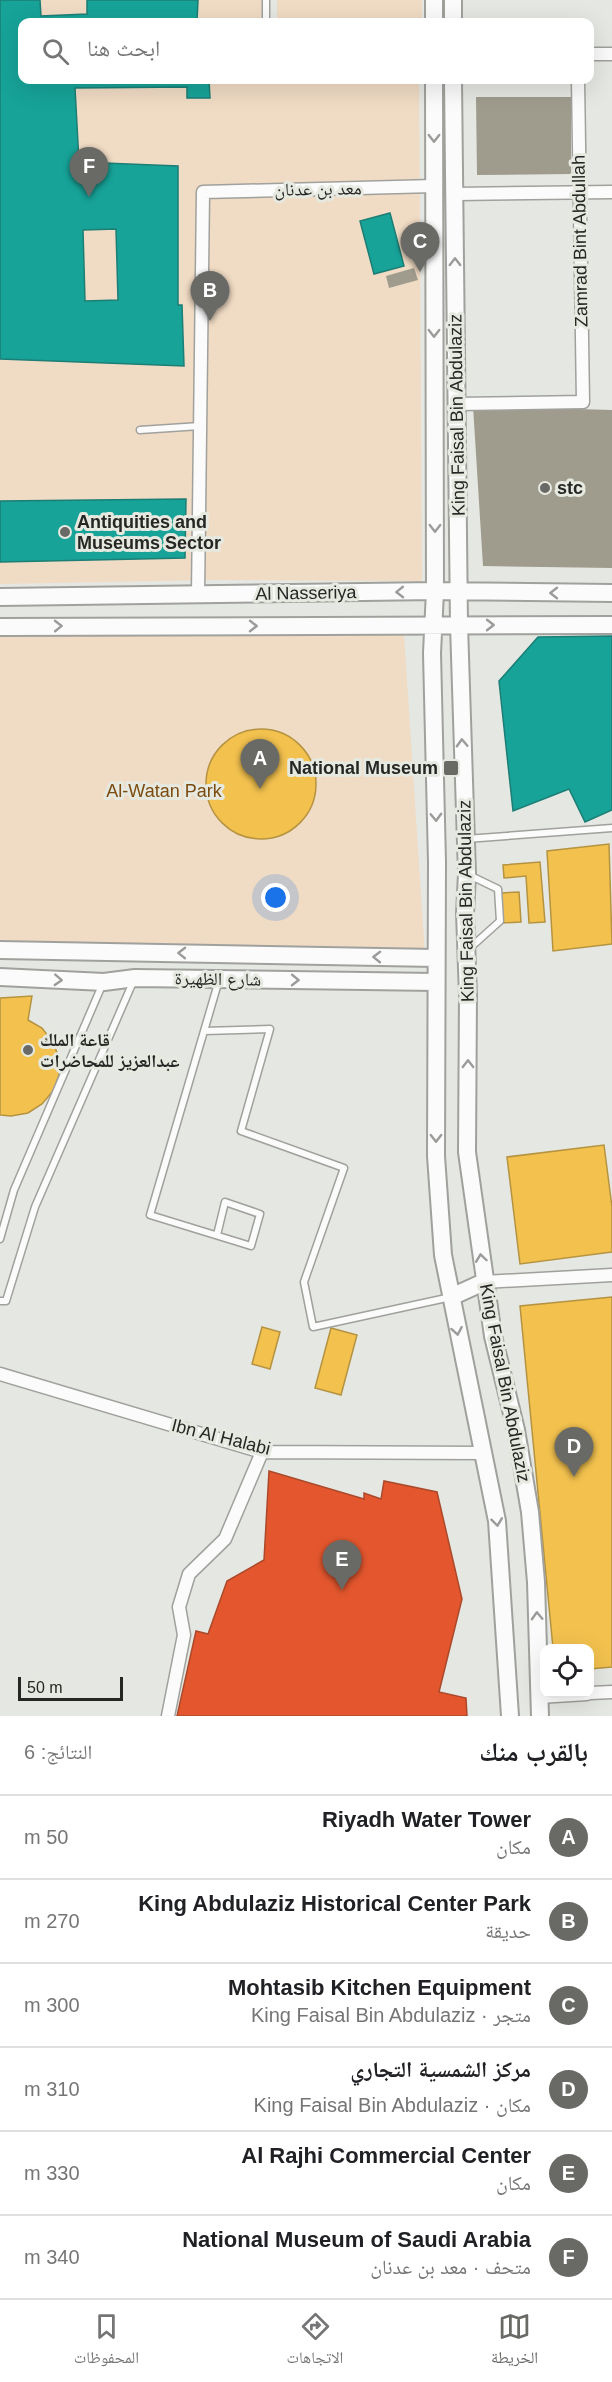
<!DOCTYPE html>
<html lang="ar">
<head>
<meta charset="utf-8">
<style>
	body { margin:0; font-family:Helvetica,"Noto Naskh Arabic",sans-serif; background:#f6f6f6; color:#202124; direction:rtl }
	.controls { position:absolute; right:18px; bottom:18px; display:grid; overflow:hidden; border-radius:12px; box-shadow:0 6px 24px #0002 }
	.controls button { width:54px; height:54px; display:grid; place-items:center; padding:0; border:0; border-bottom:2px solid #e0e0e0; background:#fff; color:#202124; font:30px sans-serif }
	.scale { position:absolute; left:18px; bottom:15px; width:105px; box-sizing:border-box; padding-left:6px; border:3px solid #262724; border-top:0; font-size:16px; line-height:21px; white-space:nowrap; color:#262724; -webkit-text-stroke:4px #e6e9e0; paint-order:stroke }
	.you { position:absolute; left:276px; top:898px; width:21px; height:21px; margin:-15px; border:4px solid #fff; border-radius:50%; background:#1a73e8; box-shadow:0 0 0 9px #1a73e833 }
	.badge { display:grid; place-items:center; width:39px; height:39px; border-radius:50%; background:#696a66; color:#fff; font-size:20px; font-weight:700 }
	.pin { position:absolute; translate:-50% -50px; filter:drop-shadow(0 2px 3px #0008) }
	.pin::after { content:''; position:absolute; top:32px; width:21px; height:18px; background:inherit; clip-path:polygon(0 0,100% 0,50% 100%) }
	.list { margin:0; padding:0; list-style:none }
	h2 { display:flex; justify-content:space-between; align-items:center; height:78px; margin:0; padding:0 24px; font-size:26px }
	h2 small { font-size:20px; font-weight:400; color:#757577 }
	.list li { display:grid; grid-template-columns:39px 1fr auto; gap:18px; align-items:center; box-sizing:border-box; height:84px; padding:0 24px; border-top:2px solid #e0e0e0 }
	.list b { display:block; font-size:22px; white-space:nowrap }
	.list p { margin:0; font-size:20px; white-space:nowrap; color:#757577 }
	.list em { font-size:20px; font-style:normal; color:#757577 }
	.icon { flex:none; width:33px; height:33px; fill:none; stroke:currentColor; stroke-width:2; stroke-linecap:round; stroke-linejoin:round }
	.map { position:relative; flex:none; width:612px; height:1716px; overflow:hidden; direction:ltr }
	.search { position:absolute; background:#fff; box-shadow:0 6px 24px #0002; left:18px; right:18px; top:18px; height:66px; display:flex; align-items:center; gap:15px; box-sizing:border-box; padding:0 21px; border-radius:12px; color:#757577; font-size:22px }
	.sheet { height:582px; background:#fff }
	nav { display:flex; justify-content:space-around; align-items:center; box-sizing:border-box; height:84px; border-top:2px solid #e0e0e0; background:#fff; font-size:16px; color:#757577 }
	nav a { display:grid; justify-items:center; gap:3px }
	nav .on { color:#696a66 }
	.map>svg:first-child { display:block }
	.green { fill:#f0dbc4 }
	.homes { fill:#f2c14e; stroke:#b59341; stroke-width:1.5 }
	.shops { fill:#e4572e; stroke:#ab492b; stroke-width:1.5 }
	.public { fill:#17a398; stroke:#1c7e75; stroke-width:1.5; fill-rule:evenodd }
	.building { fill:#9f9c8d }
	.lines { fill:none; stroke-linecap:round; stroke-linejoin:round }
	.lane-casing { stroke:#a0a19d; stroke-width:9 }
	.street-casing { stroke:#a0a19d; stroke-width:15 }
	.secondary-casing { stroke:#a0a19d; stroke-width:20 }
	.lane { stroke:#fbfbfb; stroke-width:6 }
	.street { stroke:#fbfbfb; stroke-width:12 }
	.secondary { stroke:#fbfbfb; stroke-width:16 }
	.oneway { stroke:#9b9c9a }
	.poi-dot { fill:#696a66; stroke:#e6e9e0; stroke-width:2 }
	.labels { text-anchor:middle; stroke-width:6; stroke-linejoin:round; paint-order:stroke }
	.street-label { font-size:18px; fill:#262724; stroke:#e6e9e0 }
	.poi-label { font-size:18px; font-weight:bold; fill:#262724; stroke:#e6e9e0; text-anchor:start }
	.park-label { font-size:18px; fill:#7c4b0f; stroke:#e6e9e0 }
</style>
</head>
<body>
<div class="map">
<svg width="612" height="1716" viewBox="0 0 612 1716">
	<rect width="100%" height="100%" fill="#e5e7e2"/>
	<path class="green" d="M0,0h262l-1,22h-239v58h397l3,501 -211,-1 -211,4z
		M277,0h145v22h-145z
		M126,627l278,7 21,322 -425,-4v-323z"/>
	<path class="homes" d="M206 784a55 55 0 1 1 110 0a55 55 0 1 1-110 0Z
		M609,844l3,100 -59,7 -6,-100z
		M540,862l5,60 -16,1 -3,-47 -22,2 -1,-13z
		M519,892l2,30 -18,1 -2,-30z
		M32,996l-4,24 14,8 11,14 6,16v17l-6,16 -11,13 -14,9 -17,3 -11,-1v-117z
		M604,1145l8,62v45l-92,12 -13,-107z
		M612,1297v370l-22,2v-21h-37l-33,-342z
		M262,1327l18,5 -10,37 -18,-5z
		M331,1328l26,7 -16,60 -26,-7z"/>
	<path class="shops" d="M269,1471l95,28v-6l17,6 3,-18 53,11 25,107 -23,93 27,6 1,18h-290l19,-85 12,3 19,-53 37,-21z"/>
	<path class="public" d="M0,0h40l1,16 46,-2v-14h111l-1,22h-175v58h187l1,18h-23v-11l-112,1 4,74 99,4v139h4l2,61 -184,-7zM116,229l2,71 -33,1 -2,-71z
		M390,213l14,53 -30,8 -14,-53z
		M186,499l-1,59 -185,4v-61z
		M612,636v174l-27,12 -16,-33 -56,22 -14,-130 39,-44z"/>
	<path class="building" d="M476,97h95v77l-94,1z
		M414,268l4,12 -29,8 -3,-12z
		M473,406l139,4v158l-129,-2z"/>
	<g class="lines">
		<g class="lane-casing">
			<path id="lane" d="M266,22v-22
				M140,430l60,-4
				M466,839l146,-11
				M469,875l29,14 2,32 -30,27
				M204,1031l66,-2 -29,102 103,37 -40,114 9,45 138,-30
				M217,1235l8,-33 35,12 -9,32 -101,-31 69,-235
				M0,1239l14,-49 89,-207
				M0,1301h6l29,-94 98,-225"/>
		</g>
		<g class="street-casing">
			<path id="street" d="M590,54h22
				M455,194l157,-2
				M456,404l127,-2 -5,-322
				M198,595l5,-403 231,-6
				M484,1282l128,-7
				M0,1374l262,78 222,1
				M590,1693l22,-1
				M539,1697l48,-3
				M168,1716l16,-81 -5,-28 10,-33 36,-35 37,-87"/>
		</g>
		<g class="secondary-casing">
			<path id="secondary" d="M434,0v22
				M453,0v22
				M434,80l1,511 -3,62 5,209 -1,294 7,99 54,266 13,195
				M453,80l6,545 8,249 -2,39 3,83 -1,156 26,184 23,94 14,82 6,70 4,134
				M0,597l435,-6 177,2
				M0,627l612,-2
				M0,950l436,8
				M0,977l104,5 31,-4 301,4
				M451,1297l33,-15"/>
		</g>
		<use href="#lane" class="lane"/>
		<use href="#street" class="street"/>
		<use href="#secondary" class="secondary"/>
	</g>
	<defs><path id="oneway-chevron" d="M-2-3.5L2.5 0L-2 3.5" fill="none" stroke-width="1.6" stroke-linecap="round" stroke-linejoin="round" transform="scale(1.5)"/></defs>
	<g class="oneway">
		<use href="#oneway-chevron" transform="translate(434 138) rotate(90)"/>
		<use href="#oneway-chevron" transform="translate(455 262) rotate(-90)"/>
		<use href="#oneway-chevron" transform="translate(434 333) rotate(90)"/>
		<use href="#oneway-chevron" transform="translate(435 528) rotate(90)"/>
		<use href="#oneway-chevron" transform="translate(400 592) rotate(179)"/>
		<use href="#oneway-chevron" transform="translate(554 593) rotate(-180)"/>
		<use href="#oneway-chevron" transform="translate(490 625)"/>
		<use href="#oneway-chevron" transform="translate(58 626) rotate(-1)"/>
		<use href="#oneway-chevron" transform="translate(253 626)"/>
		<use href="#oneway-chevron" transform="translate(462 743) rotate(-92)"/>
		<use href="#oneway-chevron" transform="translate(436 817) rotate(88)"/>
		<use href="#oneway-chevron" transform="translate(182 953) rotate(-179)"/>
		<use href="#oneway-chevron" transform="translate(377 957) rotate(-179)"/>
		<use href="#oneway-chevron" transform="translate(58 980) rotate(3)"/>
		<use href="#oneway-chevron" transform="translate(295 980) rotate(1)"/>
		<use href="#oneway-chevron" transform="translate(468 1064) rotate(-90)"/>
		<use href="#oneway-chevron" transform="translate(436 1138) rotate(90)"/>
		<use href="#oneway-chevron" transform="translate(481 1258) rotate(-98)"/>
		<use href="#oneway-chevron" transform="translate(457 1331) rotate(80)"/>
		<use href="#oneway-chevron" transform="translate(497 1522) rotate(83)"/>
		<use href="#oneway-chevron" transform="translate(537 1616) rotate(-92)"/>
	</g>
	<g class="poi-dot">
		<circle cx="545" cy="488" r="6"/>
		<circle cx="65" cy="532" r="6"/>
		<rect x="443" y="760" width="16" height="16" rx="3"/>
		<circle cx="28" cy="1050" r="6"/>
	</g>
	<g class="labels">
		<g class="street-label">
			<text transform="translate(318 189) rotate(-1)" y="6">معد بن عدنان</text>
			<text transform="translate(580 241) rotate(-91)" y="6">Zamrad Bint Abdullah</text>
			<text transform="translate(457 415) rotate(-91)" y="6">King Faisal Bin Abdulaziz</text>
			<text transform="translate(306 593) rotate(-1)" y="6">Al Nasseriya</text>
			<text transform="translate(466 901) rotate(-91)" y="6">King Faisal Bin Abdulaziz</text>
			<text transform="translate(218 979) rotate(1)" y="6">شارع الظهيرة</text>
			<text transform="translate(505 1383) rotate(79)" y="6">King Faisal Bin Abdulaziz</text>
			<text transform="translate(221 1437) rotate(14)" y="6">Ibn Al Halabi</text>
		</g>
		<g class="poi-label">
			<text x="557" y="494">stc</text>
			<text x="77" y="528">Antiquities and<tspan x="77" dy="21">Museums Sector</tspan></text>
			<text x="438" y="774" text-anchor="end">National Museum</text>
			<text x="40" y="1046">قاعة الملك<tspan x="40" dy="21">عبدالعزيز للمحاضرات</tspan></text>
		</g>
		<g class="park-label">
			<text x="164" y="797">Al-Watan Park</text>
		</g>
	</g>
</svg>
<div class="controls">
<button><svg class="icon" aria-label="locate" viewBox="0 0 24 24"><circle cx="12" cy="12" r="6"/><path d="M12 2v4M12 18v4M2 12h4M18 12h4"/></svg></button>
</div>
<div class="scale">50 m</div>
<div class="you"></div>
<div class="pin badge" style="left:260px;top:789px">A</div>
<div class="pin badge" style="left:210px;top:321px">B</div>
<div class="pin badge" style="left:420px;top:272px">C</div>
<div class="pin badge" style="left:574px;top:1477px">D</div>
<div class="pin badge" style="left:342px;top:1590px">E</div>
<div class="pin badge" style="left:89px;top:197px">F</div>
<div class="search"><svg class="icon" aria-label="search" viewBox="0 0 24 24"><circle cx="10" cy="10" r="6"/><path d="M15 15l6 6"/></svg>ابحث هنا</div>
</div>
<section class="sheet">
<h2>بالقرب منك<small>النتائج: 6</small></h2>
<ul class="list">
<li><span class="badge">A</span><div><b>Riyadh Water Tower</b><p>مكان</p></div><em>50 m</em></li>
<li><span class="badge">B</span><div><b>King Abdulaziz Historical Center Park</b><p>حديقة</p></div><em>270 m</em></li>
<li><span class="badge">C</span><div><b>Mohtasib Kitchen Equipment</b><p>متجر · King Faisal Bin Abdulaziz</p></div><em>300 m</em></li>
<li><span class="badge">D</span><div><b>مركز الشمسية التجاري</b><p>مكان · King Faisal Bin Abdulaziz</p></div><em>310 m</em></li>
<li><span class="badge">E</span><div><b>Al Rajhi Commercial Center</b><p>مكان</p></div><em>330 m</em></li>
<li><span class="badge">F</span><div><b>National Museum of Saudi Arabia</b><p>متحف · معد بن عدنان</p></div><em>340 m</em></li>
</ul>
</section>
<nav>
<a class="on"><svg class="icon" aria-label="map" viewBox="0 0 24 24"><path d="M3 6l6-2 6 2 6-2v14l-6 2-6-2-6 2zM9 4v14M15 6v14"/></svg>الخريطة</a>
<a><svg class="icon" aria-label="directions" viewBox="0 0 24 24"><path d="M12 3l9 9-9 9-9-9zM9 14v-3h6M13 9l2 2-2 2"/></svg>الاتجاهات</a>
<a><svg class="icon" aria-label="saved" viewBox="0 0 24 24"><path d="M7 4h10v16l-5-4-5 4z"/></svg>المحفوظات</a>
</nav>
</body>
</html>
